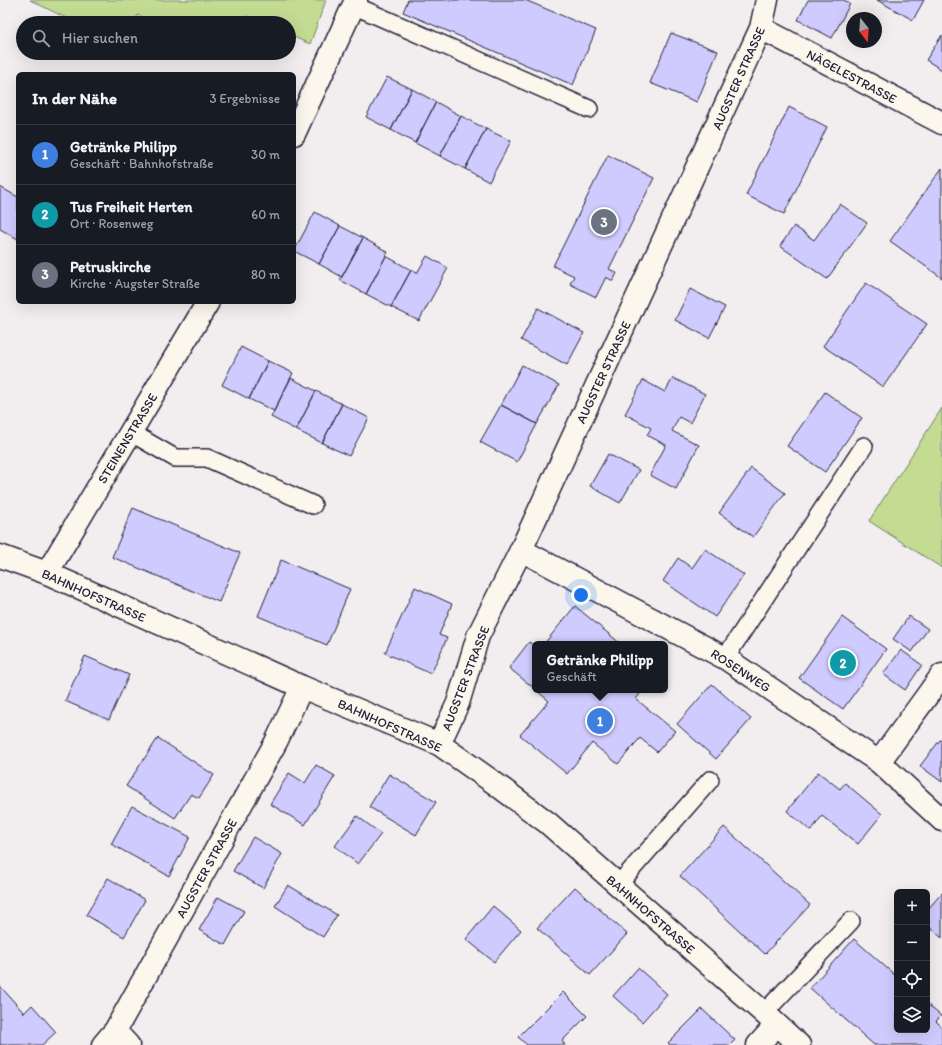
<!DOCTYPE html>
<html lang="de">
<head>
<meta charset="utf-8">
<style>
	body { margin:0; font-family:Itim,sans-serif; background:#242831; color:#f1f3f6 }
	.controls { position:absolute; right:12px; bottom:12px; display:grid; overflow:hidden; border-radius:6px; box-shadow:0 4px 16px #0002 }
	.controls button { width:36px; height:36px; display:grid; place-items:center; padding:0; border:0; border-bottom:1px solid #363941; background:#171b24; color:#f1f3f6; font:20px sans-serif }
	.compass { position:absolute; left:846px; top:12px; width:36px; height:36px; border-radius:50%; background:#171b24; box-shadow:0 4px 16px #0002; rotate:163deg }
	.you { position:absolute; left:581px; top:595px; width:14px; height:14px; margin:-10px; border:3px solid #fff; border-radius:50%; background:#1a73e8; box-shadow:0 0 0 6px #1a73e833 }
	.badge { display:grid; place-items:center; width:26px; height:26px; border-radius:50%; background:#0b8043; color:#fff; font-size:13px; font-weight:700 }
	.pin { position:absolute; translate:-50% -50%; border:2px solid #fff; box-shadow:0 1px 4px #0006 }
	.popup { position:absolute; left:532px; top:641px; width:136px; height:52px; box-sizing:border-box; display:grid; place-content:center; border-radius:6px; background:#171b24; filter:drop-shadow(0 1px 3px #0005); font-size:13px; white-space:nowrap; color:#9ea1a6 }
	.popup b { font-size:15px; color:#f1f3f6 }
	.popup::after { content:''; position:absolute; left:50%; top:100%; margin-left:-8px; border:8px solid transparent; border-top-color:#171b24 }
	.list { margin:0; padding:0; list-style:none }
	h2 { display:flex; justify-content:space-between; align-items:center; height:52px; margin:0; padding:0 16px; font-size:17px }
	h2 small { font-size:13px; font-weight:400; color:#9ea1a6 }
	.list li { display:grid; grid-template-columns:26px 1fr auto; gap:12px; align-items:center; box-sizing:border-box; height:60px; padding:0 16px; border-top:1px solid #363941 }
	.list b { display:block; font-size:15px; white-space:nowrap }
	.list p { margin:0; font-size:13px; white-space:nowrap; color:#9ea1a6 }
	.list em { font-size:13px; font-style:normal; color:#9ea1a6 }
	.icon { flex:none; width:22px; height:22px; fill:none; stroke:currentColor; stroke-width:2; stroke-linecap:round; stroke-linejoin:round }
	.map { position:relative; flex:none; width:942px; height:1045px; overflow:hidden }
	.search { position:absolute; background:#171b24; box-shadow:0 4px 16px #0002; left:16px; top:16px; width:280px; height:44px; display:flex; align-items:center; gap:10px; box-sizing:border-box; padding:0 14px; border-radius:22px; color:#9ea1a6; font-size:15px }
	.panel { position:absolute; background:#171b24; box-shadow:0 4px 16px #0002; left:16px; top:72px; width:280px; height:232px; border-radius:6px }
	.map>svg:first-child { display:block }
	.green { fill:#c3dc92; stroke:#727f66 }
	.building { fill:#d0cbfe; stroke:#22223b }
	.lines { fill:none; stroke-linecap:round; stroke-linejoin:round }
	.lane-casing { stroke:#22223b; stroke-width:20 }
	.street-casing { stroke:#22223b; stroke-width:25 }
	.secondary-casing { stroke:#22223b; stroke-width:25 }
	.lane { stroke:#fbf7ec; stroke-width:17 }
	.street { stroke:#fbf7ec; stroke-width:22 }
	.secondary { stroke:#fbf7ec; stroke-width:22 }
	.labels { text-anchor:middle; stroke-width:3; stroke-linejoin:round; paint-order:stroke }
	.street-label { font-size:13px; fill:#22223b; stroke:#fbf7ec }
</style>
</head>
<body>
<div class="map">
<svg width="942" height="1045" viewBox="0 0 942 1045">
	<rect width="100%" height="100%" fill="#f2eef0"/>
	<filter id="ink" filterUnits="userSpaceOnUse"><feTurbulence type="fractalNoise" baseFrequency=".025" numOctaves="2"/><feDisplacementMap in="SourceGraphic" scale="8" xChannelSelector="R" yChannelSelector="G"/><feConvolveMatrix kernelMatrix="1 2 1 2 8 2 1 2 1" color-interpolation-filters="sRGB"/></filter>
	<g filter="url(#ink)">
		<path class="green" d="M30,0h296l-16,44 -21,-9v-12h-27l-15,-7 -3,7h-90l-16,-8 -5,8h-57z
			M942,408v160l-73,-47z"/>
		<path class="building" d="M408,0h117l71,30 -23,55 -170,-73z
			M808,0h36l6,4 -18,34 -34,-18z
			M877,0h47l-11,20z
			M671,33l47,18 -21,51 -47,-19z
			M942,35v35l-16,-10z
			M387,77l25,12 -21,41 -25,-13z
			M412,89l24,13 -21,41 -24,-13z
			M436,102l25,14 -21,40 -25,-13z
			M789,107l38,20 -43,87 -38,-19z
			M461,116l25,13 -21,40 -25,-13z
			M486,129l25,12 -22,41 -24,-13z
			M608,155l46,23 -45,91 8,4 -4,8 -7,-4 -10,20 -26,-13 4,-8 -21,-10z
			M942,168v110l-52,-37z
			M0,187l18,10v42l-18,-10z
			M840,204l27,19 -40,56 -47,-33 14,-20 20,14z
			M315,212l25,14 -21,38 -25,-13z
			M340,226l23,12 -21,39 -23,-13z
			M363,238l25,14 -22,42 -26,-14z
			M386,256l25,14 -20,37 -25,-13z
			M427,256l21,12 -29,53 -28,-14 20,-37 6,3z
			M866,283l61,41 -44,63 -60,-41z
			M690,289l35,18 -16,31 -34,-18z
			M538,308l46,25 -17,32 -46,-25z
			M241,347l27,14 -19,38 -27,-14z
			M268,361l25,12 -19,38 -25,-12z
			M522,365l37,20 -22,39 -36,-19z
			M291,378l25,13 -20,39 -25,-13z
			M673,378l32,16 -15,29 -11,-6 -7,14 27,14 -23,44 -26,-14 16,-30 -19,-10 4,-7 -26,-14 18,-34 22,12z
			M316,391l26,13 -20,39 -26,-13z
			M825,392l37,26 -37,54 -38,-26z
			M342,404l27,14 -20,38 -27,-13z
			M501,405l36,19 -20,38 -37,-20z
			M608,454l31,16 -19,33 -30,-17z
			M751,468l34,25 -32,44 -34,-24z
			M133,508l107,45 -21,49 -107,-45z
			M705,549l39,26 -29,42 -52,-36 15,-23 14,10z
			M281,560l69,29 -23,56 -69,-29z
			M415,587l37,17 -13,31 8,3 -16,36 -46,-21z
			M575,606l46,38h-77z
			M909,616l19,13 -16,23 -19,-13z
			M842,617l44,32 -43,60 -44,-31z
			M529,642l6,4v43l-26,-21z
			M901,650l21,15 -17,25 -22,-16z
			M85,656l44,19 -20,45 -44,-19z
			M712,684l39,35 -35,40 -39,-35z
			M536,690h107l-7,9 39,32 -18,21 -17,-14 -22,26 -26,-21 -25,31 -47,-39 29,-34z
			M158,738l56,37 -15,23 -8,-4 -16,24 -49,-32z
			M940,740l2,1v41l-22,-16z
			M316,765l19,11 -30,49 -35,-21 19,-31 16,10z
			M818,772l22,17 5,-6 37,31 -24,30 -36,-28 -11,15 -24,-20z
			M389,774l47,28 -20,33 -47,-28z
			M132,806l58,31 -21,39 -58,-32z
			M357,816l24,18 -23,30 -23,-18z
			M724,827l86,78 -45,49 -85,-78z
			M253,837l29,17 -19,34 -30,-17z
			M108,878l37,22 -21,37 -38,-22z
			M288,885l49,30 -14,22 -48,-31z
			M575,887l52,47 -37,41 -53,-47z
			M942,893v45l-15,-13v-15z
			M218,897l26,14 -19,34 -26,-15z
			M493,906l28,24 -27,32 -28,-23z
			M854,939l43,38v53h30v-26l14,12 -5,5 6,6v18h-68l-64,-57z
			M638,968l29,26 -25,28 -29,-26z
			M0,986l24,27 8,-8 24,27 -14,13h-42z
			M563,992l24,24 -25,25 3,4h-38l-9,-8z
			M702,1009l33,31 -5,5h-60l-2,-2z"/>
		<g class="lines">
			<g class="lane-casing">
				<path id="lane" d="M353,5l236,104
					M130,432l45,26h32l106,47
					M725,658l139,-212
					M618,885l92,-105
					M764,1013l87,-92"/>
			</g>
			<g class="street-casing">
				<path id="street" d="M761,28l181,95
					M294,134l62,-134
					M521,550l204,108 154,104 63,58
					M47,573l161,-271
					M439,744l19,-41 20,-67 43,-86 240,-522 6,-28
					M879,762l63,-87
					M115,1031l13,14
					M103,1045l12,-14 161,-289 26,-55
					M758,1045l18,-20"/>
			</g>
			<g class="secondary-casing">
				<path id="secondary" d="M0,556l47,17 255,114 137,57 54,38 55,41 216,190 35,32"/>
			</g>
			<use href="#lane" class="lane"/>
			<use href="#street" class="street"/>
			<use href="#secondary" class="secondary"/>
		</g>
	</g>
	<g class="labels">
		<g class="street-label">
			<text transform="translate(852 76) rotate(28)" y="5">NÄGELESTRASSE</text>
			<text transform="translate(738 78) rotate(-66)" y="5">AUGSTER STRASSE</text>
			<text transform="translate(603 372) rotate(-65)" y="5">AUGSTER STRASSE</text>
			<text transform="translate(127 438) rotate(-59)" y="5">STEINENSTRASSE</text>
			<text transform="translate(94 595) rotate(24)" y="5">BAHNHOFSTRASSE</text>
			<text transform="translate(741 670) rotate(33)" y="5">ROSENWEG</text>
			<text transform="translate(465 678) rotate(-69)" y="5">AUGSTER STRASSE</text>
			<text transform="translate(390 725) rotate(24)" y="5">BAHNHOFSTRASSE</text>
			<text transform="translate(206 868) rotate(-61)" y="5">AUGSTER STRASSE</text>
			<text transform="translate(651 914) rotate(41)" y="5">BAHNHOFSTRASSE</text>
		</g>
	</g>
</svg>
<div class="controls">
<button>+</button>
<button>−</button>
<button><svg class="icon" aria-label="locate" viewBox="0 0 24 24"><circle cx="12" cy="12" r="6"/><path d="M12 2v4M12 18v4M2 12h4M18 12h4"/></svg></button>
<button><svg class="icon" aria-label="layers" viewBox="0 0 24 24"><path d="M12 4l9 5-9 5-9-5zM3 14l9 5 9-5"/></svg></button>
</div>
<svg class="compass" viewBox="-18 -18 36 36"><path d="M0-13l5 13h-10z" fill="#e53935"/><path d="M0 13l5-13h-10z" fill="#9ea1a6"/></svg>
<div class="you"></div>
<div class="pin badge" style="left:600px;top:721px;background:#3f7fe0">1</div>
<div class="popup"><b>Getränke Philipp</b>Geschäft</div>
<div class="pin badge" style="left:843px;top:663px;background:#0f9aa8">2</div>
<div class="pin badge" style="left:604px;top:222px;background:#6b7280">3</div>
<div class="search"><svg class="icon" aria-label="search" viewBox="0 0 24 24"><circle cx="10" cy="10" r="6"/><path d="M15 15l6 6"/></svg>Hier suchen</div>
<section class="panel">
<h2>In der Nähe<small>3 Ergebnisse</small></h2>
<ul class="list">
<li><span class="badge" style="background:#3f7fe0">1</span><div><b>Getränke Philipp</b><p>Geschäft · Bahnhofstraße</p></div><em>30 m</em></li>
<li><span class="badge" style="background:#0f9aa8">2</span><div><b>Tus Freiheit Herten</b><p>Ort · Rosenweg</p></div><em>60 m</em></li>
<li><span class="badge" style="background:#6b7280">3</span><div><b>Petruskirche</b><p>Kirche · Augster Straße</p></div><em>80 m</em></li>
</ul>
</section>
</div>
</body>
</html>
